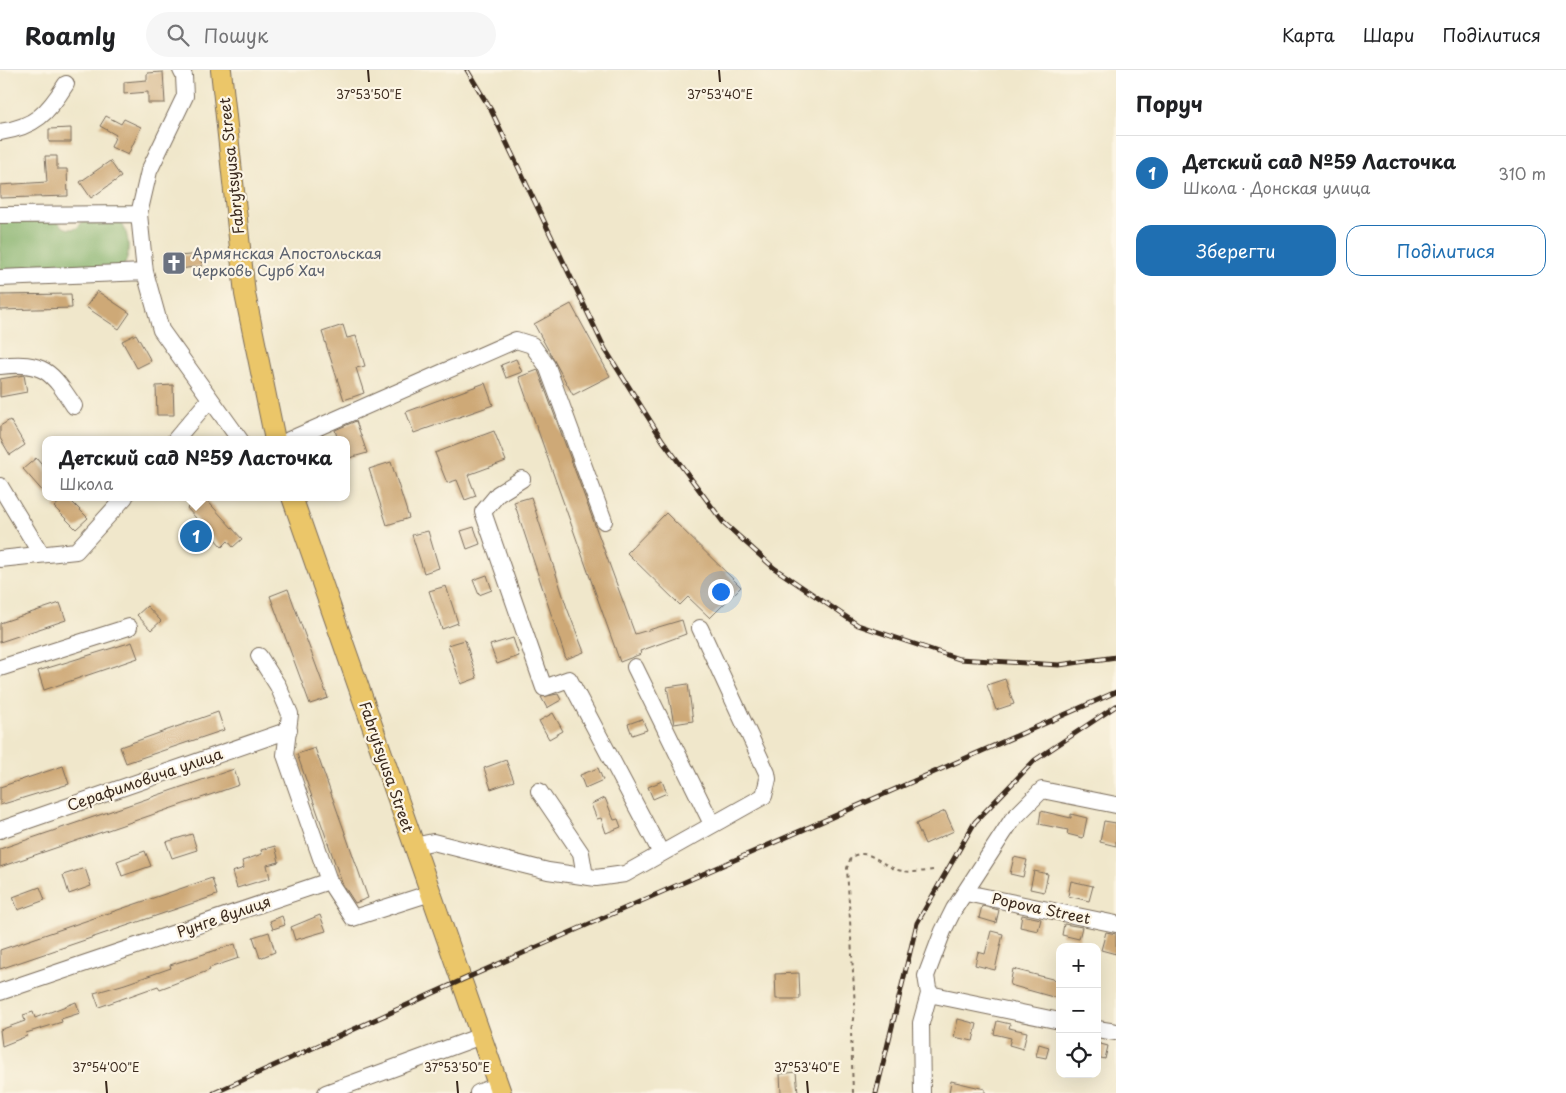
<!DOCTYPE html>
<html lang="uk">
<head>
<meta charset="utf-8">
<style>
	body { margin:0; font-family:"Playpen Sans",sans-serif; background:#f6f6f6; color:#202124 }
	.controls { position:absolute; right:15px; bottom:15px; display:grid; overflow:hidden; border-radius:10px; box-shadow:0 5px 20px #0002 }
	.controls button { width:45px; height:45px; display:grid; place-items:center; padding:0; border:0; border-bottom:1px solid #e0e0e0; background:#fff; color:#202124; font:25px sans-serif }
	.you { position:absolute; left:720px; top:521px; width:18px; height:18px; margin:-12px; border:4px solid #fff; border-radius:50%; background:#1a73e8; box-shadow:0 0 0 8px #1a73e833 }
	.badge { display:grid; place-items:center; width:32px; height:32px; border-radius:50%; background:#1f6fb2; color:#fff; font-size:16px; font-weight:700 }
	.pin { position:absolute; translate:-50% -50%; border:2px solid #fff; box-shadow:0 1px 5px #0006 }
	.popup { position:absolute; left:42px; top:366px; width:308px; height:65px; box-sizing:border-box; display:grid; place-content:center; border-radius:10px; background:#fff; filter:drop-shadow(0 1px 4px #0005); font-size:16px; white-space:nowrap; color:#757577 }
	.popup b { font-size:19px; color:#202124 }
	.popup::after { content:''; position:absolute; left:50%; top:100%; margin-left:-10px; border:10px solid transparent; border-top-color:#fff }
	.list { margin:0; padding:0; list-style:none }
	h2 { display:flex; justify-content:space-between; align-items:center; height:65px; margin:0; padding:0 20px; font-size:21px }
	h2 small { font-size:16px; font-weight:400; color:#757577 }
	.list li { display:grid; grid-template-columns:32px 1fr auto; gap:15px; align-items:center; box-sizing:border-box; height:75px; padding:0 20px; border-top:1px solid #e0e0e0 }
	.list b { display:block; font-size:19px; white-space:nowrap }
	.list p { margin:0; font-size:16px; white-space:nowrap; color:#757577 }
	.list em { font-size:16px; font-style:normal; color:#757577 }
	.actions { display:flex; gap:10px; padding:15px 20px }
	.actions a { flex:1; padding:11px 0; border:1px solid #1f6fb2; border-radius:15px; text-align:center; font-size:18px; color:#1f6fb2 }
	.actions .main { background:#1f6fb2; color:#fff }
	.icon { flex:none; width:28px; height:28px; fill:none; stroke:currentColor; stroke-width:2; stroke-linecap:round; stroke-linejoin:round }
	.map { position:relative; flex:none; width:1116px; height:1023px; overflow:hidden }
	header { display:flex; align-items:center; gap:30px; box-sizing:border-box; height:70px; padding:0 25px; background:#fff; border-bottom:1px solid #e0e0e0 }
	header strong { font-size:24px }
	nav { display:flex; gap:28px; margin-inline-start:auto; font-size:18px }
	.search { width:350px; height:45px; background:#f6f6f6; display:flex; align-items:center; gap:12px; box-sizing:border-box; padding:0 18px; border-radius:28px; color:#757577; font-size:19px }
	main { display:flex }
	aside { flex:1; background:#fff }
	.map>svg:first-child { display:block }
	.forest { fill:#84b16a; stroke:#606e44 }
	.building { fill:#cea977 }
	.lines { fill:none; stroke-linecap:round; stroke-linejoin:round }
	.minor-casing { stroke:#7a6c5b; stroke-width:18 }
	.major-casing { stroke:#7a6c5b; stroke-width:22 }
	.path { stroke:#7a6c5b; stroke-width:2; stroke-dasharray:4 4; stroke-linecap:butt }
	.minor { stroke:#fff; stroke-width:16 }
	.major { stroke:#ebc669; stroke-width:20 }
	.rail-casing { stroke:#3b2a1e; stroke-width:5 }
	.rail { stroke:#fcf5e5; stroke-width:3; stroke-dasharray:9; stroke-linecap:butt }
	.ticks { fill:none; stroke:#3b2a1e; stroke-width:2 }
	.labels { text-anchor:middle; stroke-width:4.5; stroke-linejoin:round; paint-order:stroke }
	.street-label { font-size:15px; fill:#3b2a1e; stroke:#fcf5e5 }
	.worship-label { font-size:15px; fill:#5b616d; stroke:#fcf5e5; text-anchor:start }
	.ticks-label { font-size:12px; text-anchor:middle; fill:#3b2a1e; stroke:#fcf5e5; stroke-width:4.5; stroke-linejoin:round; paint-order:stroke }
</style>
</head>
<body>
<header>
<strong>Roamly</strong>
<div class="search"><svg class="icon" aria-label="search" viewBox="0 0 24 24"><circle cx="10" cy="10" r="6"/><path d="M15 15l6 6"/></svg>Пошук</div>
<nav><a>Карта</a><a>Шари</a><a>Поділитися</a></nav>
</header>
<main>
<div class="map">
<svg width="1116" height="1023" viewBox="0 0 1116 1023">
	<rect width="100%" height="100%" fill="#fcf5e5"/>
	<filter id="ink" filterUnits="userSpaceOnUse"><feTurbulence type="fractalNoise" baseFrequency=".02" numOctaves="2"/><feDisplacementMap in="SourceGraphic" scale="10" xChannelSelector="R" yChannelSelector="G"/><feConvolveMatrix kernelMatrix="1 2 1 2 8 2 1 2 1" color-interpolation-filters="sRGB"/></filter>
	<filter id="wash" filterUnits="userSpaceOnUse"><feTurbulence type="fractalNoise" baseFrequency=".0096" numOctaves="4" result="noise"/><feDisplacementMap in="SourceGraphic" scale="20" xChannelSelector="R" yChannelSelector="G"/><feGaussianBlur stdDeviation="1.12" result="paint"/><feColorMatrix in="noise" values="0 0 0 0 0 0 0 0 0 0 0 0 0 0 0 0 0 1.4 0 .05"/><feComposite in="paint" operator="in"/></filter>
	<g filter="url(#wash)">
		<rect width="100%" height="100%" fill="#f0e7cb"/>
		<path class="forest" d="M0,149l58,2c5,8 11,9 19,7l6,-7 35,-2c11,10 14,35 5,48l-123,7z"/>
		<g id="blocks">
			<path class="building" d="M163,2l2,31h-17v-11l-24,2v-12l23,-2v-7z
				M106,46l15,8 3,-5 17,8 -13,28 -17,-8 5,-12 -16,-9z
				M71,58v14h-22v-13z
				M45,86h12v13h10l1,27 -68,2v-13l47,-3z
				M110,91l11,16 -30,21 -11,-16z
				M200,184l2,12 -22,3 -1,-13z
				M97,221l33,22 -11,16 -33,-22z
				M71,224l1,14 -72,2v-15z
				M571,234l39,72 -37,19 -39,-71z
				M343,255l4,13 9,-2 9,30 -9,2 8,25 -20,7 -22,-68z
				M136,264l15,27 -14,7 -15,-27z
				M516,289l6,13 -16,6 -5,-13z
				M538,300l97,264 47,-14 4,14 -46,17 1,3 -21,8 -101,-285z
				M24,305l3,17 -27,5v-18z
				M485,313l8,22 -79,28 -8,-21z
				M173,315l1,30h-17l-1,-29z
				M10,350l15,25 -15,10 -10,-17v-12z
				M356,351l11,32 -21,6v-19h-8l-3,-10z
				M494,361l12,30 -38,14 8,21 -11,4 -8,-20 -10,3 -12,-30z
				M36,388l10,12v25l-23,-26z
				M391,392l18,56 -22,7 -18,-56z
				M65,427h2l21,21 -12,11 -22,-22z
				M188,427h16l38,42 -9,8 -5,-6 -6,6 -35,-39 6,-5z
				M531,427l36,111 17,44 -18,7 -52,-157z
				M666,443l75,74 -31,31 -22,-21 -8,8 -53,-52z
				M474,457l6,17 -13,5 -6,-18z
				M428,461l11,37 -15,5 -12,-38z
				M487,505l5,15 -13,5 -6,-15z
				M446,516l12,37 -16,6 -13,-38z
				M288,519l40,109 -18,6 -40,-108z
				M60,533l6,17 -66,22v-19z
				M147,536l14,15 -10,9 -14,-15z
				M513,568l6,18 -22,8 -7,-19z
				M465,570l12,38 -16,6 -13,-39z
				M132,572l6,16 -94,32 -6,-19z
				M1005,609l9,25 -18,6 -9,-25z
				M688,614l5,37 -19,3 -7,-37z
				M558,624l3,6 -14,8 -6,-11z
				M218,642l6,18 -98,33 -6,-16z
				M553,643l10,18 -14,8 -10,-18z
				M642,649l5,11 -15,5 -4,-11z
				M315,678l53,150 -13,5 -13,-20 -45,-129z
				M506,690l8,21 -23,8 -7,-21z
				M63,696l6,18 -69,21v-18z
				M598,698l5,12 -18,8 -5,-13z
				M234,699l5,16 -239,82v-18z
				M662,711l5,12 -14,6 -5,-12z
				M605,728l9,22 4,-1 3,8 -15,6 -5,-15 -4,1 -6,-15z
				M945,741l9,20 -29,13 -9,-20z
				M1041,741l30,7v-4l16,4 -4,20 -16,-4 1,-4 -29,-6z
				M1104,751l12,2v23l-16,-4z
				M192,764l5,16 -25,8 -6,-16z
				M275,776l4,16 -12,3 3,13 -33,10 -5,-16 12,-4 -2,-7 20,-7 -1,-4z
				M145,781l6,15 -29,10 -5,-15z
				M1014,787l13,3 -4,17 -13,-3z
				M85,798l6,18 -22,8 -6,-19z
				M1034,801l14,3 -4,18 -14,-3z
				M212,808l5,17 -217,74v-19z
				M1071,811l22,5 -4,15 -21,-5z
				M40,817l5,13 -27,10 -5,-13z
				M982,836l17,4 -3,13 -17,-5z
				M320,845l6,16 -31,9 -4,-13z
				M1022,845l19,4 -3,12 -18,-4z
				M282,846l3,9 -12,4 -3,-8z
				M1064,854l18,3 -3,12 -17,-4z
				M991,861l12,3 -8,36 -20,-5 3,-13 7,2z
				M269,862l6,20 -15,6 -7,-21z
				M1106,862l10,2v20l-15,-4z
				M235,874l4,14 -30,10 1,2 -42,16 -8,3 -2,-3 -59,21 -5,-14 31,-9 46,-16 -1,-3z
				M1013,899l47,12v18l-50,-14z
				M799,903l1,26h-24l-1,-25z
				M76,932l4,11 -19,6 1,3 -36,11 1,3 -25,10 -2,-16 25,-9 -2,-6 10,-3 2,6z
				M958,949l19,5 -4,17 -19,-4z
				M997,951l13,3 -1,4 18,4 -4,17 -14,-4 2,-7 -17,-4z
				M1097,973l11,3 -3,13 -8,-2z
				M1039,974l10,3 -3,11 -10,-2z
				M796,1002l2,21h-17l-1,-19z
				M951,1011l34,8v4h-36z"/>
		</g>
	</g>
	<g filter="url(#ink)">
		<use href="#blocks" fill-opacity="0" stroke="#7a6c5b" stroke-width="1"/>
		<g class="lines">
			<g class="minor-casing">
				<path id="minor" d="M181,0l3,6 1,20 -36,75 -10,43 6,58 16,58 79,110
					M0,62c35,-5 48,-19 66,-48
					M0,145l139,-1
					M0,208l145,-6
					M0,296c44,-5 51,5 74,40
					M175,370l35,-41
					M289,370l227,-100 16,5 15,21 57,155
					M522,409l-24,15 -15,18 61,176 25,-9 92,174
					M0,416l41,68
					M0,489l76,-8 49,-54
					M259,586l19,30 12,28 -5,41 44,126
					M635,597l77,157
					M0,598l129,-41
					M539,721l42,62 4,23
					M0,760l289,-100
					M414,776l19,-4 115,29 48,7 29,-4 139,-78 4,-17 -1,-6 -67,-145
					M966,823l150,31
					M0,922l329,-111 24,37 78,-25
					M929,924l131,27
					M1097,959l19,3
					M326,1023l155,-57
					M478,1023l20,-8
					M922,1023l-1,-70 8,-29 -3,-18 17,-45 11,-22 58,-89 30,-30 74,15"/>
			</g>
			<g class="major-casing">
				<path id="major" d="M221,0l24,224 30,146
					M292,427l209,596"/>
			</g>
			<path class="path" d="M853,1023l-2,-62 4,-24 -8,-139 4,-11c19,-10 29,8 47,13 12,3 23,2 35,0"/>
			<use href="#minor" class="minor"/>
			<use href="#major" class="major"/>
			<g class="rail-casing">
				<path id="rail" d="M467,0l24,40 114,239 58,92 60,81 51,46 84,57 101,34 100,6 57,-8
					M214,1023l248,-113 654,-288
					M876,1023l41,-170 58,-101 60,-62 81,-54"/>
			</g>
			<use href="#rail" class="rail"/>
		</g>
	</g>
	<path class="ticks" d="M368,0l1,12M719,0l1,12M106,1011l1,12M457,1011l1,12M807,1011l1,12"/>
	<defs>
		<g id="church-square" transform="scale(1.25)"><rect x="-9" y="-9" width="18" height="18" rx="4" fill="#6b7280" stroke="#fcf5e5"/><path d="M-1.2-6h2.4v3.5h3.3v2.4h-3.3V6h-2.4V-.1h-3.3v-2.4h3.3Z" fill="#fff"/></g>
	</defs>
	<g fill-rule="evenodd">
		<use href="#church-square" x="174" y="193"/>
	</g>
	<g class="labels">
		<g class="street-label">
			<text transform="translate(232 96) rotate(-96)" y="5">Fabrytsyusa Street</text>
			<text transform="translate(386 697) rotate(71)" y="5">Fabrytsyusa Street</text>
			<text transform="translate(145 710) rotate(-19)" y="5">Серафимовича улица</text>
			<text transform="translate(1041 839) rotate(12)" y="5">Popova Street</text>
			<text transform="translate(224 847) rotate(-19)" y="5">Рунге вулиця</text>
		</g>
		<g class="worship-label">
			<text x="192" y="189">Армянская Апостольская<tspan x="192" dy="17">церковь Сурб Хач</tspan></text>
		</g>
	</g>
	<g class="ticks-label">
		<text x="369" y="29">37°53'50"E</text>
		<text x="720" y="29">37°53'40"E</text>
		<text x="106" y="1002">37°54'00"E</text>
		<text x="457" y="1002">37°53'50"E</text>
		<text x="807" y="1002">37°53'40"E</text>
	</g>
</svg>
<div class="controls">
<button>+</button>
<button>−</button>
<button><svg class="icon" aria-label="locate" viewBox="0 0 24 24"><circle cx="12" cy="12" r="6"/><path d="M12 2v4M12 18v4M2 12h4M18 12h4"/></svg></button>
</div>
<div class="you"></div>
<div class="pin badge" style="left:196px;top:466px">1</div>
<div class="popup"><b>Детский сад №59 Ласточка</b>Школа</div>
</div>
<aside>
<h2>Поруч<small></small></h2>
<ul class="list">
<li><span class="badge">1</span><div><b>Детский сад №59 Ласточка</b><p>Школа · Донская улица</p></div><em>310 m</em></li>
</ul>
<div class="actions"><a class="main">Зберегти</a><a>Поділитися</a></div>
</aside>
</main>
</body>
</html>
